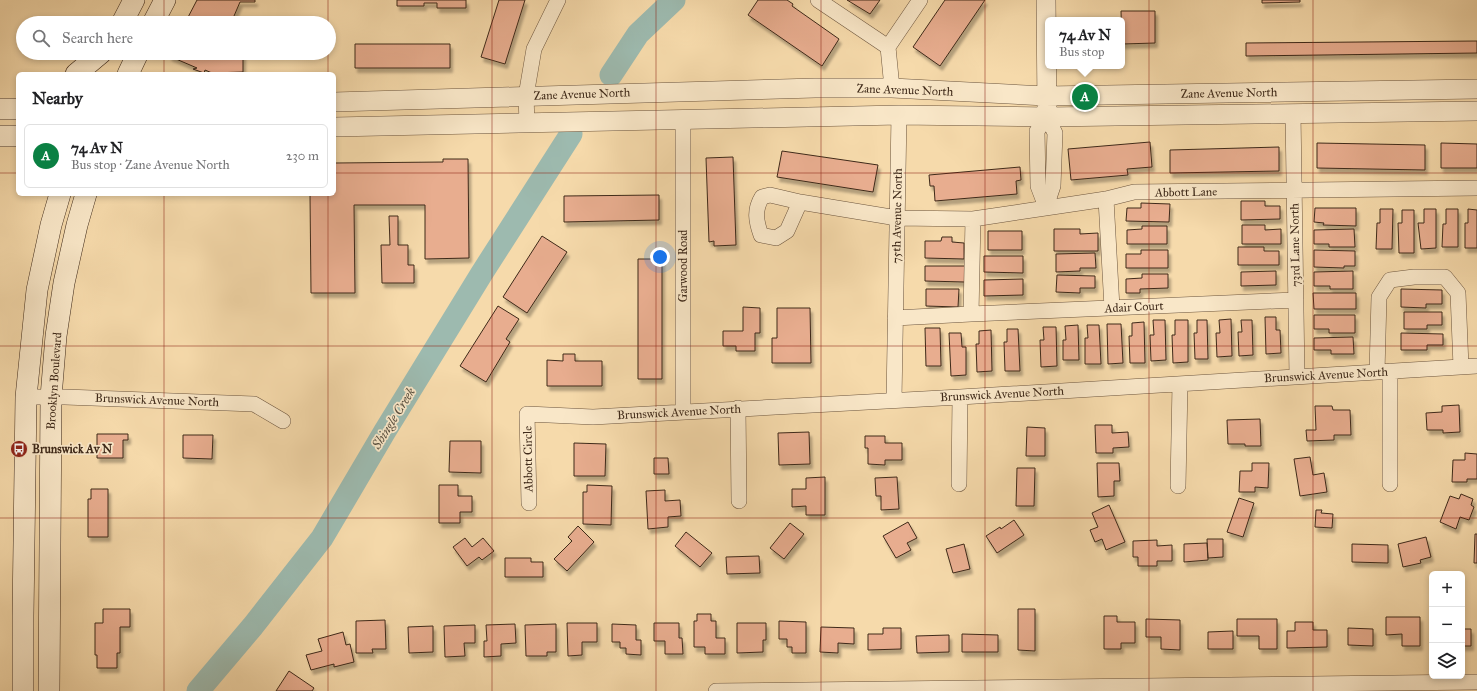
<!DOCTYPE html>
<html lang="en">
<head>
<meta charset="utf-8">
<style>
	body { margin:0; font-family:"IM FELL Great Primer",serif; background:#f2f2f2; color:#202124 }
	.controls { position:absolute; right:12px; bottom:12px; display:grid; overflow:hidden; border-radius:6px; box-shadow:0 2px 6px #0003 }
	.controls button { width:36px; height:36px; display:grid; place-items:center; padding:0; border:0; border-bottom:1px solid #e0e0e0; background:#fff; color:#202124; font:20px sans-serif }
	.you { position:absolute; left:660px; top:257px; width:14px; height:14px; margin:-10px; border:3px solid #fff; border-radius:50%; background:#1a73e8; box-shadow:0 0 0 6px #1a73e833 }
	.badge { display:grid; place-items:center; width:26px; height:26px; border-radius:50%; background:#0b8043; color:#fff; font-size:13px; font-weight:700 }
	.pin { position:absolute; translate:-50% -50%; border:2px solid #fff; box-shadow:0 1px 4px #0006 }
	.popup { position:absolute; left:1045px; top:17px; width:80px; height:52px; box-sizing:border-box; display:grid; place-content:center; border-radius:6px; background:#fff; filter:drop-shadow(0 1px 3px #0005); font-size:13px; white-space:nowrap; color:#757577 }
	.popup b { font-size:15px; color:#202124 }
	.popup::after { content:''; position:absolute; left:50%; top:100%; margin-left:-8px; border:8px solid transparent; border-top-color:#fff }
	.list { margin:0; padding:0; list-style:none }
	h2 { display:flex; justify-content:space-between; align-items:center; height:52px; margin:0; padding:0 16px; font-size:17px }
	h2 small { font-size:13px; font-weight:400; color:#757577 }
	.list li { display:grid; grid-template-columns:26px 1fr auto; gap:12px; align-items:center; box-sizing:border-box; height:64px; margin:0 8px 8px; padding:0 8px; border:1px solid #e0e0e0; border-radius:6px }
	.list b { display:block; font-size:15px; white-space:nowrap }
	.list p { margin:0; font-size:13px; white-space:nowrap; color:#757577 }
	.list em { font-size:13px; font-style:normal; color:#757577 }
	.icon { flex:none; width:22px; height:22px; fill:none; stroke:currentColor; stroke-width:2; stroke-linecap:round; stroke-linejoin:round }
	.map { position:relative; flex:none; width:1477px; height:691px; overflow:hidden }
	.search { position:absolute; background:#fff; box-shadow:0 2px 6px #0003; left:16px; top:16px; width:320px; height:44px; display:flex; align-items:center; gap:10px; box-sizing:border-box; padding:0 14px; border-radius:22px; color:#757577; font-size:15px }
	.panel { position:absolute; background:#fff; box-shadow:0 2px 6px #0003; left:16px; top:72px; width:320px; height:124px; border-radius:6px }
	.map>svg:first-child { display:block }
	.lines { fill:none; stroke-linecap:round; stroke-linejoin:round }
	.river { stroke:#9dbaaf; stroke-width:23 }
	.building { fill:#e8ad8f; stroke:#3e2919; filter:url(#shadow) }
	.minor-casing { stroke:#6c553e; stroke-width:16 }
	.tertiary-casing { stroke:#6c553e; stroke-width:20 }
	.secondary-casing { stroke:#3e2919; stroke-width:22 }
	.minor { stroke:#f9e7c8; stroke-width:15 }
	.tertiary { stroke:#f9e7c8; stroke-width:19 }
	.secondary { stroke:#f9e7c8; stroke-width:21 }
	.grid { fill:none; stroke:#8f2418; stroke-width:1; stroke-opacity:0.55 }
	.labels { text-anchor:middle; stroke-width:3.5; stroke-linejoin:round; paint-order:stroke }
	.street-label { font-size:12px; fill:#3e2919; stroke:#f9e7c8 }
	.poi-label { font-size:12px; font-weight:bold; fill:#3e2919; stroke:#f9e7c8; text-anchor:start }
	.water-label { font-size:13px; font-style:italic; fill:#564d3e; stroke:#f9e7c8 }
</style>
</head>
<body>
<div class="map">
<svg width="1477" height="691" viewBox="0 0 1477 691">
	<defs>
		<filter id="shadow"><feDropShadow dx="2.5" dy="4.5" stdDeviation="1" flood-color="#0004"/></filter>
	</defs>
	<rect width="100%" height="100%" fill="#f6daab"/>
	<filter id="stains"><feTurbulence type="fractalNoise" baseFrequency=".005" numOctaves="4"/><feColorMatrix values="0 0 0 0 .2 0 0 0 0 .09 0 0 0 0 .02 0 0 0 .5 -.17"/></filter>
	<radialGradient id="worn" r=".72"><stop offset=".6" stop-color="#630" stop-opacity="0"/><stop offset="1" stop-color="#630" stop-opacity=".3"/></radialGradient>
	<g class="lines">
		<path class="river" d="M611,75l27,-41 36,-34
			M198,691l55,-65 69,-88 63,-107 97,-158 89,-139"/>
	</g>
	<path class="building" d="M197,0h58v2h-15l-9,21h-46z
		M397,0h69v8h-29v-5h-13v3h-27z
		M499,0h26l-20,64 -24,-7z
		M758,0h29l6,4 -1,2 47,33 -17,27 -74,-51z
		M847,0h33l-10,14z
		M945,0h40l-45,66 -27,-19z
		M1262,0h38v2l-38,1z
		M1121,11h34v32l-33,1z
		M1477,41v12l-231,3v-13z
		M355,44h95v24h-95z
		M170,53h73v19l-31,1 -7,-3 -1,3 -11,-4 4,-1 -28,-12z
		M1150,142l2,25 -25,2 1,6 -57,5 -3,-31z
		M1317,143l108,2v25l-108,-2z
		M1441,143l36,1v24h-36z
		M1279,147v24l-109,2v-23z
		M782,151l96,14 -5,27 -96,-15z
		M733,157l3,88 -22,1v-5l-5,1 -3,-84z
		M443,159h25l1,99 -44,1v-54h-71l1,88h-44l-1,-99h24v-33l1,2 108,-1z
		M1020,167l1,13 -5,1 1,13 -82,7 -1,-15h-4l-1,-11z
		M659,195v25l-95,2v-26z
		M1241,201h24v5h15v13l-39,1z
		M1141,203l29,1 -1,18 -43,-1 1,-13h14z
		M1315,208h41v18l-33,-1 1,-2 -10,-1z
		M1380,209h13l-1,40h-16l1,-26h3z
		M1424,209h12v39l-15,1 -3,-26h6z
		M1446,209h12v38h-16l1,-23h3z
		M1468,209l9,1v38h-12v-25h3z
		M1402,210h12v43h-15l-1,-30h4z
		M389,216h9v29h10v20h6v18h-32l-1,-38h9z
		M1242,225h23v5l16,-1v15h-39z
		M1142,226h25v18h-40v-14l15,-1z
		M1054,229h26v5l18,-1v18h-44z
		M1354,229l1,18h-26v-3h-15v-14z
		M988,231h34v19h-34z
		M542,236l25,16 -40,61 -24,-16z
		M942,237h10v5l12,1v16l-39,-1v-17h16z
		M1238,247h26v4h15v14h-41z
		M1141,250h27v18h-42v-14h15z
		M1314,250l41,1v15h-11v2l-30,-1z
		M1095,253l1,15h-16v3l-24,1v-18z
		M984,256h39v17l-39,-1z
		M638,259h24v120h-24z
		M925,266h40v16l-40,-1z
		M1276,271v14l-35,1v-14z
		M1353,271v18h-23v-3h-16v-14z
		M1142,274h26v14l-28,1v4h-14v-14l16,-1z
		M1057,275l38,1v12h-15v5l-24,-1z
		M1023,279v16l-39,1v-16z
		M926,289h33l-1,18 -32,-1z
		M1401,289l41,1v14h-16v4l-25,-1z
		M1313,293h43v16h-42z
		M498,306l21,13 -13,20 4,3 -24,40 -26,-16z
		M743,307l17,1v25h-5v18h-19v-5h-13v-15h20z
		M777,308h33l1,55h-39v-25h5z
		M1404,312h38v13h-15v4h-23z
		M1314,315h41v18h-26v-4h-15z
		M1265,317h11v13h4l1,23 -15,1z
		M1231,319l1,37 -15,1 -1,-24h4l-1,-13z
		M1153,320h12l1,40 -15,1 -1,-26h4z
		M1175,320h13v42l-15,1 -1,-28h3z
		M1197,320h10l1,39h-13l-1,-26h3z
		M1241,320h11l1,35 -14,1 -1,-24h4z
		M1144,322l1,41h-15l-1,-27h3v-13z
		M1107,324h14l2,39 -15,1z
		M1078,325l1,35h-16v-20h3l-1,-14z
		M1087,325h12l2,39h-16v-26h3z
		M1043,327h13l1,39 -16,1 -1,-27h4z
		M925,328h15l1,38h-15z
		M1007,329h11l2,42h-15l-1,-29h3z
		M991,330l1,41 -15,1 -1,-28h3v-13z
		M949,333h12l1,14h4v28l-15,1z
		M1401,333l42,1v11h-16v5h-26z
		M1353,337l1,17h-23v-4h-17v-12z
		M563,354h12v7h27v25h-55v-26l16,1z
		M1459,405l1,27 -17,1v-3h-16l-1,-17 16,-1v-6z
		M1315,406h17l1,4h17l1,25h-17v5l-27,1 -1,-11h10z
		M1260,419l1,27h-16v-2h-17l-1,-24z
		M1095,425h17v8l16,-1 1,15 -16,1v5h-17z
		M1027,427l18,1v28h-19z
		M809,432l1,32 -31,1 -1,-32z
		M97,434h31v6h-5v18h-26z
		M183,435h30l-1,24 -29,-1z
		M865,436h20v7h17v17h-17v5l-17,-1v-16h-3z
		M450,441h31v32l-32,-1z
		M574,443l32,1 -1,32h-31z
		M1465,453l12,1v25h-10v3h-15l1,-22h12z
		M1310,457l3,18 11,-2 3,19 -27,4 -6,-37z
		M654,458h14l1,16h-15z
		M1097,463h22l1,18h-6v15l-16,1z
		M1252,463h17l-1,25 -13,-1v5h-16l1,-21h12z
		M1017,468h18l-1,38h-18z
		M825,477v38h-19v-9l-14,1v-18h14v-11z
		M897,477l2,32 -18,1v-14h-5l-1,-18z
		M439,485h19v11h14v16h-12v11h-21z
		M587,485l25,1 -1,39 -28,-1v-32h4z
		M91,489h17v48h-20v-38h3z
		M665,490v11l15,-1 1,16 -13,1v10l-20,2 -2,-38z
		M1461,494l12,5 -2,6 3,2 -5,13 -9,-3 -4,12 -16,-7 10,-26 9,3z
		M1239,498l15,5 -11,34 -16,-5z
		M1109,505l16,37 -19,8 -4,-11 -7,3 -5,-12 8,-3 -6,-14z
		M1316,510h6l-1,3 12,1 -1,14 -17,-1z
		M1014,520l10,15 -27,18 -11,-17 14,-9 1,2z
		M908,522l9,16 -10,5 4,7 -15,8 -13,-22z
		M790,523l14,11 -20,25 -14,-11z
		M578,526l16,16 -27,29 -13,-12 18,-18 -4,-4z
		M686,532l26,21 -12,14 -25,-21z
		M1475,534h2v29h-3z
		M1426,537l5,20 -11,3 1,3 -18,4 -5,-23z
		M465,538l7,9 11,-9 11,13 -12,9 -3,-3 -12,9 -14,-19z
		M1207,539h16v18l-15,1z
		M1157,540v6l15,-1v16h-15v5h-19v-9h-5v-16z
		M1207,543l1,17 -24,2v-18z
		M964,544l6,25 -17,4 -7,-24z
		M1352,544l36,1v18l-36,-1z
		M759,556l1,17 -33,1 -1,-17z
		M505,558h26v4h12v15h-38z
		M103,609h27v18h-10v26h-3v15h-20v-13h-2v-32h8z
		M1018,609h17v42l-17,-1z
		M697,614h14v7h5v17h9v16h-20v-7h-11v-26h3z
		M1104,616h13v6h18v21h-14v6h-17z
		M1386,617h34v29h-18v-12l-16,1z
		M1146,619l34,1v30l-19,-1v-12h-15z
		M1237,619h40v30h-18v-13h-22z
		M385,620l1,29h-14l1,4h-17v-32z
		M779,621l27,1v31h-14v-6h-5v-8h-8z
		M1295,622h18v8h14v17l-40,1v-17h8z
		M567,623h30v19h-15v13l-14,1z
		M654,623h25v15h3l1,16h-18v-13h-11z
		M737,623h29v17h-3v12l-26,1z
		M515,624l1,19 -15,1v12l-17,1v-16h3l-1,-16z
		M556,624v28h-9v4h-21l-1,-31z
		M612,624l24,1v15h5v15l-15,-1v-6h-6v-6h-8z
		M475,625v18h-11l1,13 -20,1 -1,-31z
		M433,626v26l-24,1 -1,-26z
		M821,627l33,1v16l-16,-1v10l-18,-1z
		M883,628h18v21l-33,1v-16h15z
		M1348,628l25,1v17l-25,-1z
		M1462,629h9v17h-9z
		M1233,631v18h-25v-17z
		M343,632l3,13 4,-1 4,18 -20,5v-3l-23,6 -5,-15 16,-4 -4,-12z
		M962,634l36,1v17h-36z
		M949,635v17l-32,1 -1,-17z
		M289,671l25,17 -2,3h-36z"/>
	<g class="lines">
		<g class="minor-casing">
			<path id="minor" d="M818,0l70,47
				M892,88l-4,-41 32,-47
				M1293,113l4,264
				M1047,117l8,16 -2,53 -7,21 -8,-21 -1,-55z
				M527,123l-1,-27 8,-47 24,-49
				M1106,199l6,109
				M800,202l-13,29 -11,7 -15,-3c-5,-14 -7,-25 1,-38l8,-2 30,7 97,16 76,1 133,-20 28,-7 343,-4
				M971,314l325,-14
				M895,318l76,-4 2,-95
				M1377,372l2,-75 11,-17 24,-3h31l13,16 3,74
				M26,397h39l189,7 29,17
				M894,400l5,-285
				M738,408l1,93
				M683,412v-293
				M959,484l1,-87
				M1390,484v-113
				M1178,486l2,-102
				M529,503l-2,-89 66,3 367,-20 517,-31
				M716,691l761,-9"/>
		</g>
		<g class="tertiary-casing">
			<path id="tertiary" d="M1046,0l1,109
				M334,102l481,-14h77l154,8 431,-7
				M334,127l565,-12 148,2 430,-6"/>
		</g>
		<g class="secondary-casing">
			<path id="secondary" d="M122,23l12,-23
				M153,23l12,-23
				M76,74l25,-21
				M128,74l10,-21
				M0,109h18
				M0,136h18
				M23,691v-75l3,-219 11,-107 14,-65 9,-31
				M49,691l2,-294 5,-61 8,-53 13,-58 9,-31"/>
		</g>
		<use href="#minor" class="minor"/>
		<use href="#tertiary" class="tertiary"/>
		<use href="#secondary" class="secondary"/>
	</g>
	<path class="grid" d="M164,0v23M328,0v23M492,0v691M656,0v691M821,0v691M985,0v691M1149,0v691M1313,0v691M164,53v21M328,53v21M0,173h18M334,173h1143M164,194v497M328,194v497M0,346h1477M0,518h1477"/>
	<defs>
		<g id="bus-disc" transform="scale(0.9)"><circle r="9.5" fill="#8f2418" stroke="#f9e7c8"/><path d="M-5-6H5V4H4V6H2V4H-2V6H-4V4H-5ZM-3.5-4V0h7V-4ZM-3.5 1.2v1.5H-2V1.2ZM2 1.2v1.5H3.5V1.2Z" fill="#fff"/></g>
	</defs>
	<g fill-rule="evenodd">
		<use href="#bus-disc" x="19" y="449"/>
	</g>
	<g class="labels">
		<g class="street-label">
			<text transform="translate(905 90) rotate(2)" y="4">Zane Avenue North</text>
			<text transform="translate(1229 93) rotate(-1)" y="4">Zane Avenue North</text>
			<text transform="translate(582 94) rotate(-2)" y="4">Zane Avenue North</text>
			<text transform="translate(1186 192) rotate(-1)" y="4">Abbott Lane</text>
			<text transform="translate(897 216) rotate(-89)" y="4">75th Avenue North</text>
			<text transform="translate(1295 245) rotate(-91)" y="4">73rd Lane North</text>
			<text transform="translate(683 266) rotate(-90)" y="4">Garwood Road</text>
			<text transform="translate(1134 307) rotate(-3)" y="4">Adair Court</text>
			<text transform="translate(1326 375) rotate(-3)" y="4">Brunswick Avenue North</text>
			<text transform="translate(54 381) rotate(-86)" y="4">Brooklyn Boulevard</text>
			<text transform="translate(1002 394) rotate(-3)" y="4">Brunswick Avenue North</text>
			<text transform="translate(157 400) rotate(2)" y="4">Brunswick Avenue North</text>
			<text transform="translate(679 412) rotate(-3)" y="4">Brunswick Avenue North</text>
			<text transform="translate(528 459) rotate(-91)" y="4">Abbott Circle</text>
		</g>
		<g class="poi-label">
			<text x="32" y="453">Brunswick Av N</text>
		</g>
		<g class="water-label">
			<text transform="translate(393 418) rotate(-58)" y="5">Shingle Creek</text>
		</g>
	</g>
	<rect width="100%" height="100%" filter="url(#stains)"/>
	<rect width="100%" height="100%" fill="url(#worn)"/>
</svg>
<div class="controls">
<button>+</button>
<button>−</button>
<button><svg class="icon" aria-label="layers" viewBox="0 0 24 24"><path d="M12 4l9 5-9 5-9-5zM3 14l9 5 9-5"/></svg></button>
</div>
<div class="you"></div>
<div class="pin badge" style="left:1085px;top:97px">A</div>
<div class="popup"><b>74 Av N</b>Bus stop</div>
<div class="search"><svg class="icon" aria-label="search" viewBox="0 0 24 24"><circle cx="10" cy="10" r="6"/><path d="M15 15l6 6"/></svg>Search here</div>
<section class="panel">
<h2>Nearby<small></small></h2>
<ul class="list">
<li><span class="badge">A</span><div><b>74 Av N</b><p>Bus stop · Zane Avenue North</p></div><em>230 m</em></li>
</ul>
</section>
</div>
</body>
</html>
